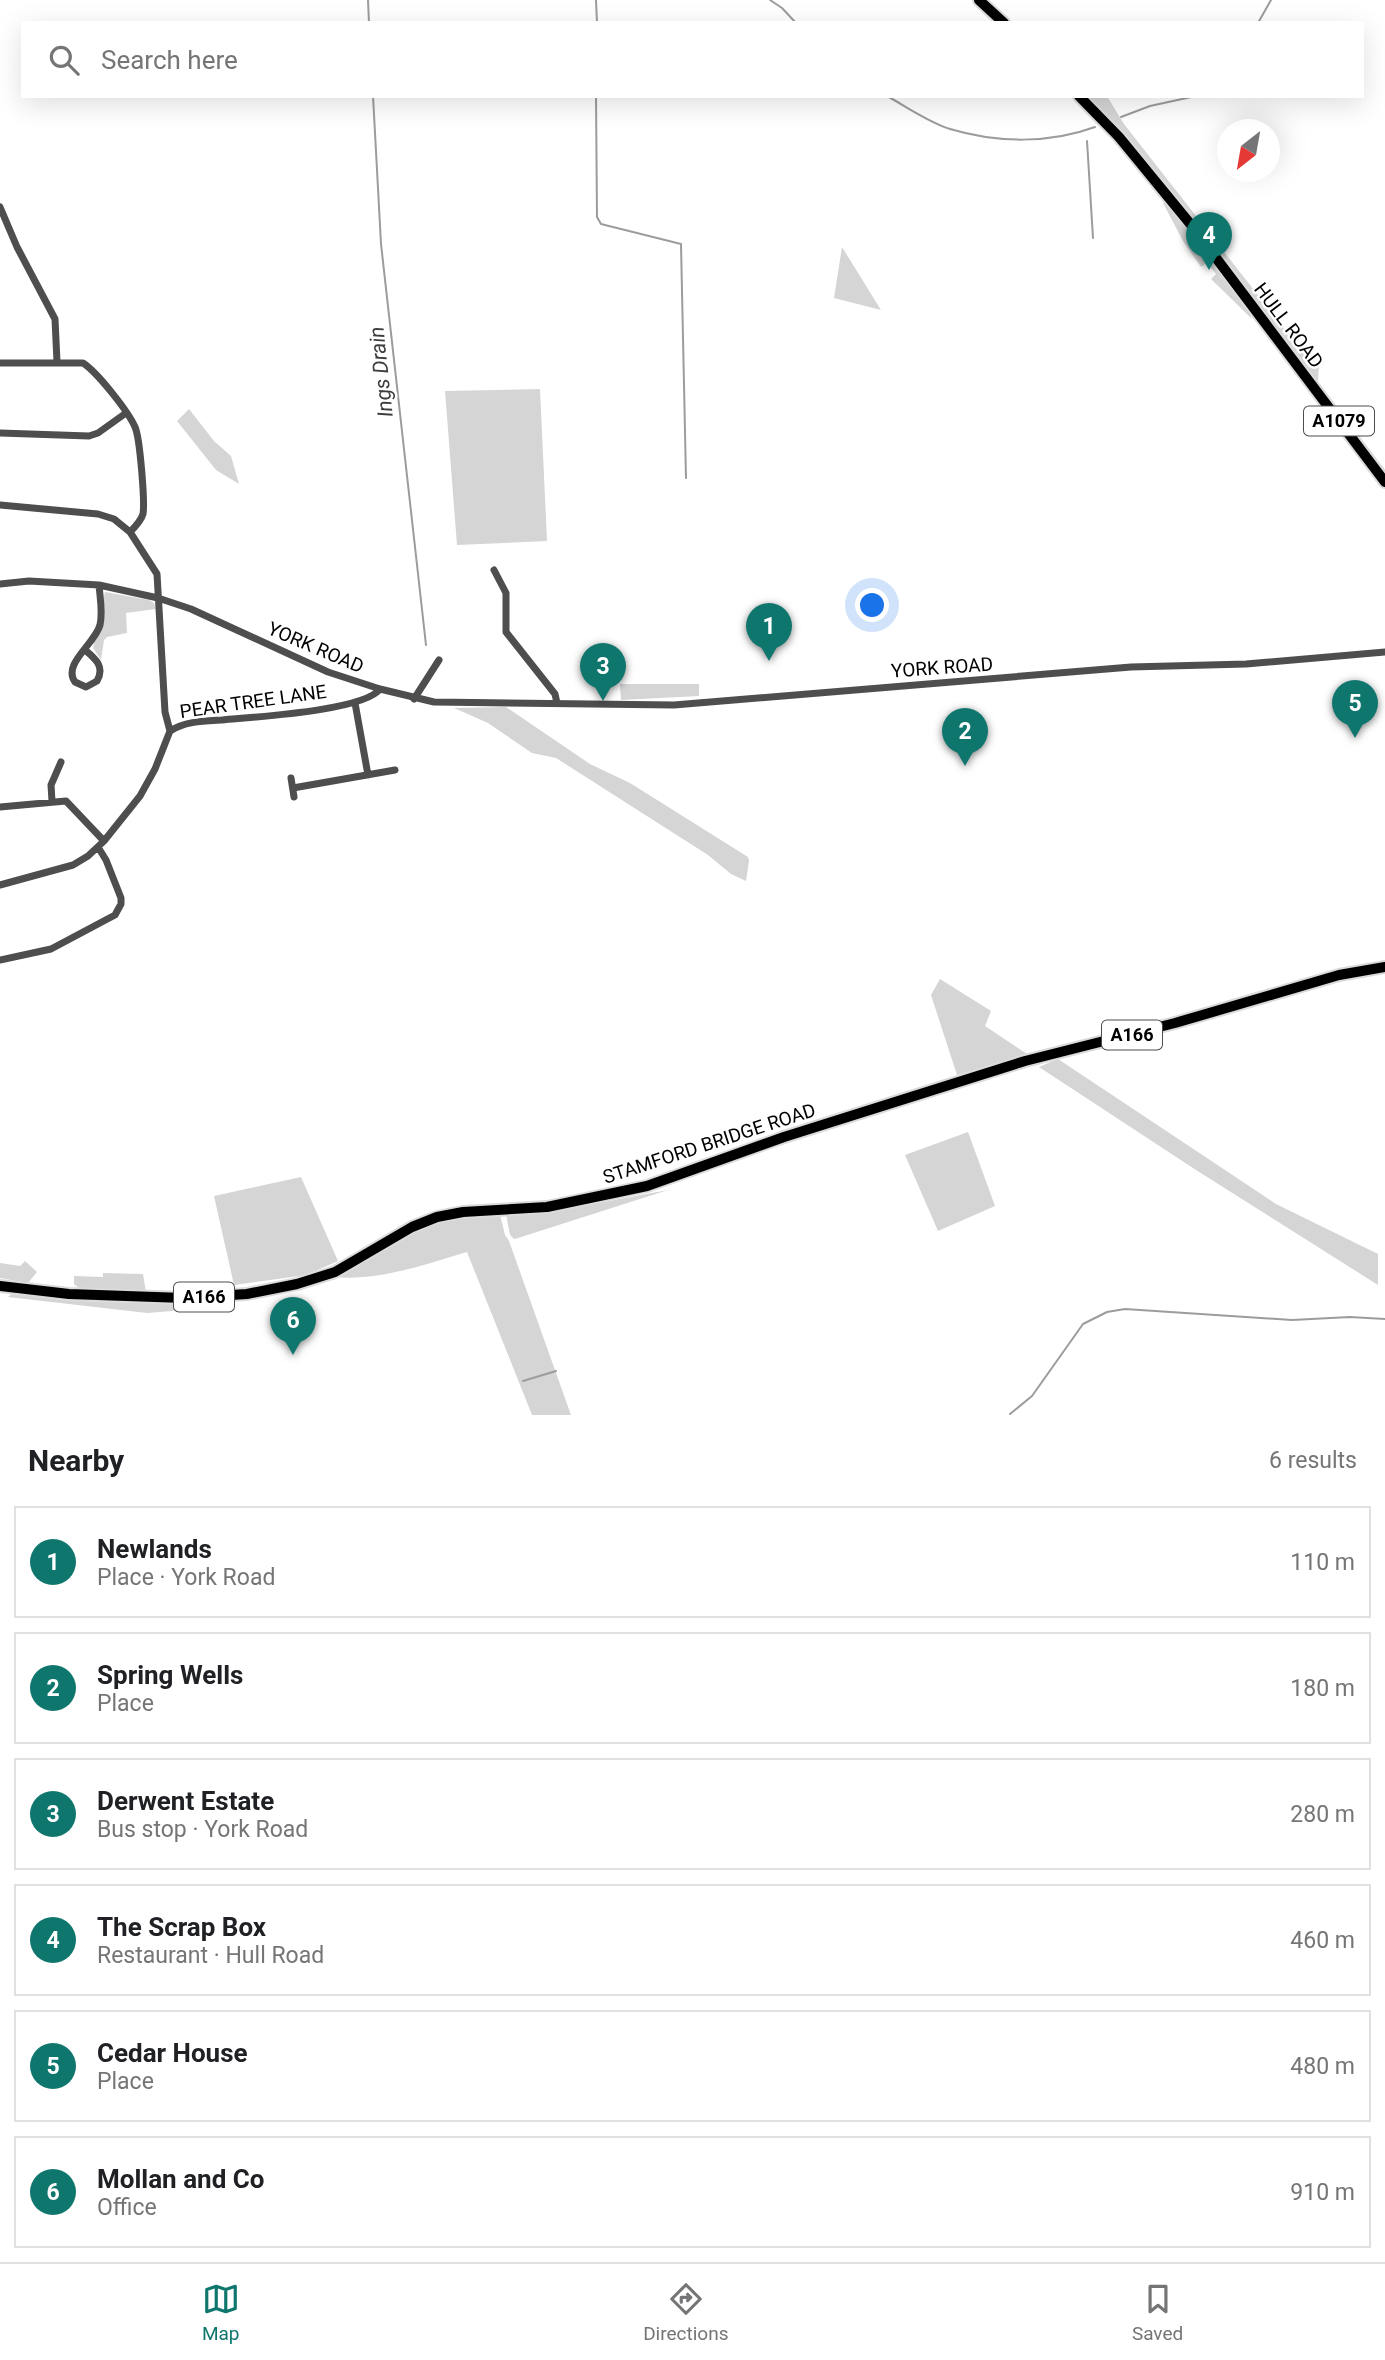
<!DOCTYPE html>
<html lang="en">
<head>
<meta charset="utf-8">
<style>
	body { margin:0; font-family:Roboto,sans-serif; background:#f6f6f6; color:#202124 }
	.compass { position:absolute; left:1217px; top:119px; width:63px; height:63px; border-radius:50%; background:#fff; box-shadow:0 7px 28px #0002; rotate:211deg }
	.you { position:absolute; left:873px; top:606px; width:24px; height:24px; margin:-18px; border:5px solid #fff; border-radius:50%; background:#1a73e8; box-shadow:0 0 0 10px #1a73e833 }
	.badge { display:grid; place-items:center; width:46px; height:46px; border-radius:50%; background:#0f766e; color:#fff; font-size:23px; font-weight:700 }
	.pin { position:absolute; translate:-50% -58px; filter:drop-shadow(0 2px 4px #0008) }
	.pin::after { content:''; position:absolute; top:37px; width:24px; height:21px; background:inherit; clip-path:polygon(0 0,100% 0,50% 100%) }
	.list { margin:0; padding:0; list-style:none }
	h2 { display:flex; justify-content:space-between; align-items:center; height:91px; margin:0; padding:0 28px; font-size:30px }
	h2 small { font-size:23px; font-weight:400; color:#757577 }
	.list li { display:grid; grid-template-columns:46px 1fr auto; gap:21px; align-items:center; box-sizing:border-box; height:112px; margin:0 14px 14px; padding:0 14px; border:2px solid #e0e0e0; border-radius:0px }
	.list b { display:block; font-size:26px; white-space:nowrap }
	.list p { margin:0; font-size:23px; white-space:nowrap; color:#757577 }
	.list em { font-size:23px; font-style:normal; color:#757577 }
	.icon { flex:none; width:38px; height:38px; fill:none; stroke:currentColor; stroke-width:2; stroke-linecap:round; stroke-linejoin:round }
	.map { position:relative; flex:none; width:1385px; height:1415px; overflow:hidden }
	.search { position:absolute; background:#fff; box-shadow:0 7px 28px #0002; left:21px; right:21px; top:21px; height:77px; display:flex; align-items:center; gap:18px; box-sizing:border-box; padding:0 24px; border-radius:0px; color:#757577; font-size:26px }
	.sheet { height:847px; background:#fff }
	nav { display:flex; justify-content:space-around; align-items:center; box-sizing:border-box; height:98px; border-top:2px solid #e0e0e0; background:#fff; font-size:19px; color:#757577 }
	nav a { display:grid; justify-items:center; gap:4px }
	nav .on { color:#0f766e }
	.map>svg:first-child { display:block }
	.green { fill:#d5d5d5 }
	.lines { fill:none; stroke-linecap:round; stroke-linejoin:round }
	.stream { stroke:#9c9c9c; stroke-width:2 }
	.highway-casing { stroke:#dbdbdb; stroke-width:14 }
	.minor { stroke:#4e4e4e; stroke-width:7 }
	.highway { stroke:#000; stroke-width:10 }
	.labels { text-anchor:middle; stroke-width:5; stroke-linejoin:round; paint-order:stroke }
	.shield { fill:#fff; stroke:#4c4c4c; stroke-width:2 }
	.shield-label { font-size:18px; font-weight:bold; fill:#000 }
	.street-label { font-size:19px; fill:#000; stroke:#fff }
	.water-label { font-size:21px; font-style:italic; fill:#3d3d3d; stroke:#fff }
</style>
</head>
<body>
<div class="map">
<svg width="1385" height="1415" viewBox="0 0 1385 1415">
	<rect width="100%" height="100%" fill="#fff"/>
	<path class="green" d="M1085,96h22l17,28 180,230 15,11 -1,17 67,88v6z
		M1166,202l83,110 3,7 -41,-40 5,-5 -9,-11 -6,4 -18,-26 -20,-38z
		M842,247l39,63 -47,-12z
		M540,389l7,152 -90,4 -12,-154z
		M189,409l25,32 17,15 8,28 -23,-14 -39,-49z
		M105,592l44,8 5,3 2,6 -30,4 1,20 -20,4 -3,3 -3,20 -8,-12z
		M620,684h79v12l-78,4z
		M506,707l84,57 40,19 118,74 1,4 -3,20 -15,-7 -23,-19 -152,-97 -24,-5 -44,-30 -34,-15z
		M940,979l51,32 -6,15 42,28 -70,21 -26,-80z
		M1058,1059l218,145 102,50v31l-182,-115 -157,-103z
		M968,1132l27,74 -57,25 -33,-76z
		M301,1177l37,84 -32,14 -72,10 -20,-89z
		M668,1190l-150,48 -4,1 -4,-4 -4,-21 92,-11z
		M500,1215l5,20 4,6 62,174h-39l-65,-163c-44,13 -87,29 -134,25 36,-14 65,-43 102,-54 22,-7 43,-8 65,-8z
		M25,1261l12,11 -9,11 -28,-5v-15l20,3z
		M103,1273l40,1 3,18 -67,-4 -5,-4v-8l29,1z
		M13,1293l82,9 76,1 80,-6 -79,14 -25,2 -139,-16z"/>
	<g class="lines">
		<path class="stream" d="M368,0l1,23
			M596,0l1,23
			M770,0l12,8 14,15
			M1258,23l13,-23
			M373,96l8,148 45,401
			M596,96l1,121 4,7 80,20 5,234
			M887,96c20,11 41,26 63,33 47,14 99,15 145,-2
			M1121,117l29,-11 46,-10
			M1087,141l6,97
			M523,1381l33,-10
			M1010,1414l22,-18 51,-72 24,-12 18,-3 167,11 58,-3 35,2"/>
		<g class="highway-casing">
			<path id="highway" d="M979,0l25,23
				M1079,96l40,41 73,89 193,256
				M0,1286l69,8 115,4 63,-4 50,-10 38,-12 77,-45 25,-10 26,-5 84,-5 100,-21 137,-49 241,-76 150,-38 164,-48 46,-8"/>
		</g>
		<path class="minor" d="M0,207l17,40 38,72 2,43
			M0,363h83c14,9 45,48 52,64 5,11 10,75 8,87 -2,7 -8,13 -13,18
			M0,433l89,3 9,-3 28,-20
			M0,505l98,9 16,5 16,13 27,42 8,138 5,19 -15,38 -15,27 -36,45 -16,15 -15,9 -73,20
			M494,570l12,23v39l49,62 2,9
			M0,584l29,-3 70,4 59,13 33,11 137,63 52,17 54,13 240,3 457,-38 115,-3 139,-12
			M85,650c11,9 20,17 12,31l-11,6 -11,-5c-13,-18 20,-38 25,-57 3,-13 0,-27 -1,-40
			M414,699l25,-39
			M355,703l13,72
			M170,731c15,-10 35,-10 52,-11 30,-3 142,-9 158,-31
			M291,778l3,19
			M293,788l102,-18
			M52,801l-1,-16 10,-23
			M0,807l66,-6 38,40
			M0,960l51,-11 64,-34 6,-11v-6l-15,-38 -8,-13"/>
		<use href="#highway" class="highway"/>
	</g>
	<g class="labels">
		<g class="shield">
			<rect x="1304" y="406.5" width="70" height="29" rx="5"/>
			<rect x="1102" y="1020.5" width="60" height="29" rx="5"/>
			<rect x="174" y="1282.5" width="60" height="29" rx="5"/>
		</g>
		<g class="shield-label">
			<text x="1339" y="427">A1079</text>
			<text x="1132" y="1041">A166</text>
			<text x="204" y="1303">A166</text>
		</g>
		<g class="street-label">
			<text transform="translate(1289 325) rotate(53)" y="7">HULL ROAD</text>
			<text transform="translate(316 647) rotate(23)" y="7">YORK ROAD</text>
			<text transform="translate(942 667) rotate(-4)" y="7">YORK ROAD</text>
			<text transform="translate(253 701) rotate(-8)" y="7">PEAR TREE LANE</text>
			<text transform="translate(709 1143) rotate(-18)" y="7">STAMFORD BRIDGE ROAD</text>
		</g>
		<g class="water-label">
			<text transform="translate(381 372) rotate(-96)" y="7">Ings Drain</text>
		</g>
	</g>
</svg>
<svg class="compass" viewBox="-18 -18 36 36"><path d="M0-13l5 13h-10z" fill="#e53935"/><path d="M0 13l5-13h-10z" fill="#757577"/></svg>
<div class="you"></div>
<div class="pin badge" style="left:769px;top:661px">1</div>
<div class="pin badge" style="left:965px;top:766px">2</div>
<div class="pin badge" style="left:603px;top:701px">3</div>
<div class="pin badge" style="left:1209px;top:270px">4</div>
<div class="pin badge" style="left:1355px;top:738px">5</div>
<div class="pin badge" style="left:293px;top:1355px">6</div>
<div class="search"><svg class="icon" aria-label="search" viewBox="0 0 24 24"><circle cx="10" cy="10" r="6"/><path d="M15 15l6 6"/></svg>Search here</div>
</div>
<section class="sheet">
<h2>Nearby<small>6 results</small></h2>
<ul class="list">
<li><span class="badge">1</span><div><b>Newlands</b><p>Place · York Road</p></div><em>110 m</em></li>
<li><span class="badge">2</span><div><b>Spring Wells</b><p>Place</p></div><em>180 m</em></li>
<li><span class="badge">3</span><div><b>Derwent Estate</b><p>Bus stop · York Road</p></div><em>280 m</em></li>
<li><span class="badge">4</span><div><b>The Scrap Box</b><p>Restaurant · Hull Road</p></div><em>460 m</em></li>
<li><span class="badge">5</span><div><b>Cedar House</b><p>Place</p></div><em>480 m</em></li>
<li><span class="badge">6</span><div><b>Mollan and Co</b><p>Office</p></div><em>910 m</em></li>
</ul>
</section>
<nav>
<a class="on"><svg class="icon" aria-label="map" viewBox="0 0 24 24"><path d="M3 6l6-2 6 2 6-2v14l-6 2-6-2-6 2zM9 4v14M15 6v14"/></svg>Map</a>
<a><svg class="icon" aria-label="directions" viewBox="0 0 24 24"><path d="M12 3l9 9-9 9-9-9zM9 14v-3h6M13 9l2 2-2 2"/></svg>Directions</a>
<a><svg class="icon" aria-label="saved" viewBox="0 0 24 24"><path d="M7 4h10v16l-5-4-5 4z"/></svg>Saved</a>
</nav>
</body>
</html>
